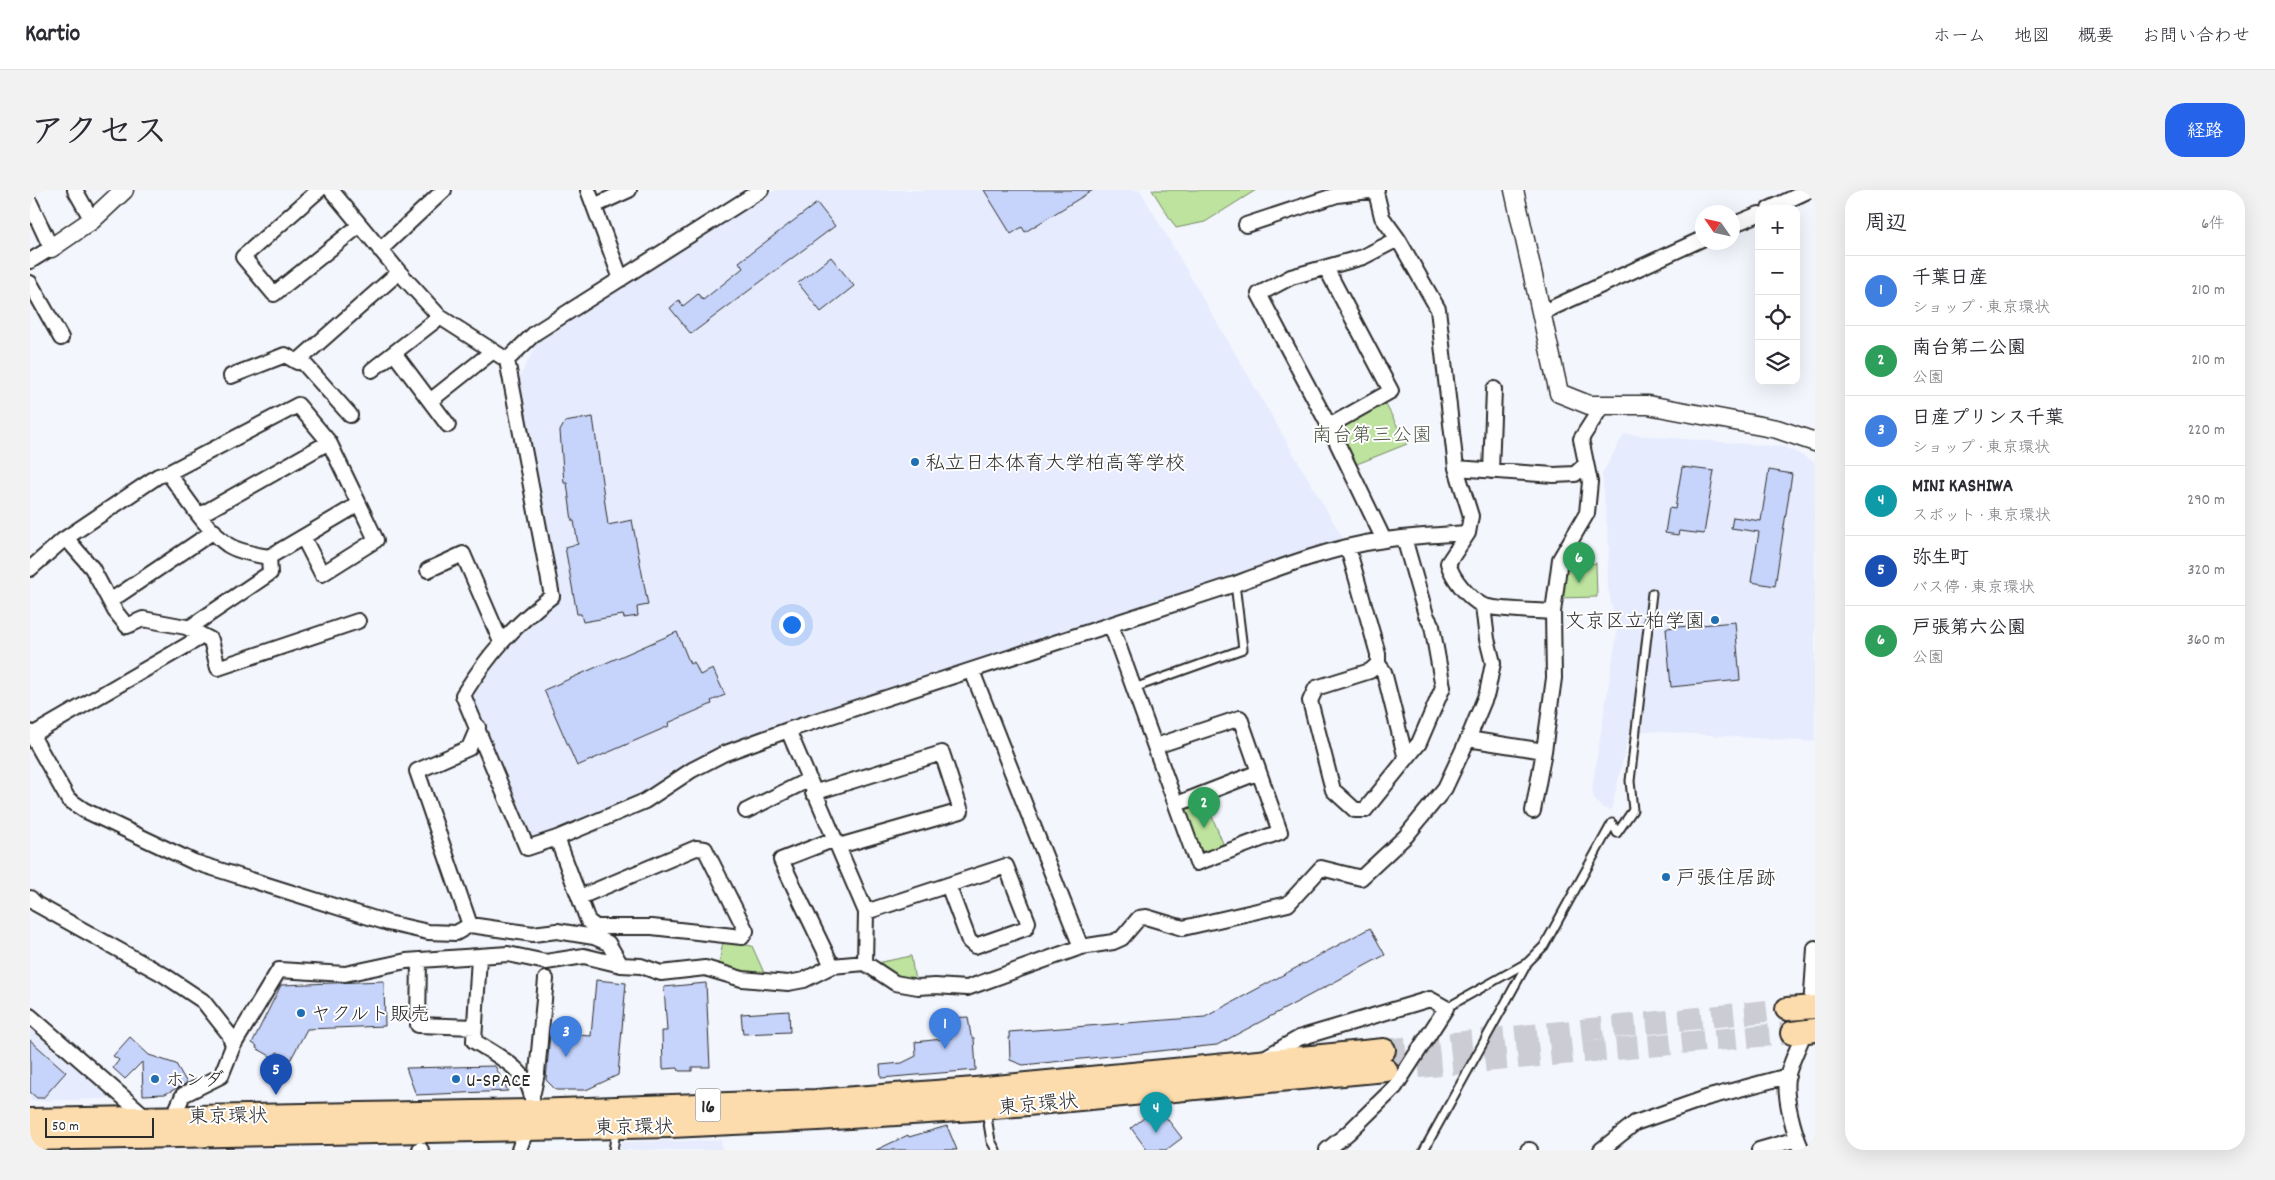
<!DOCTYPE html>
<html lang="ja">
<head>
<meta charset="utf-8">
<style>
	body { margin:0; font-family:Dekko,"Klee One",sans-serif; background:#f2f2f3; color:#2b2b33 }
	.controls { position:absolute; right:15px; top:15px; display:grid; overflow:hidden; border-radius:10px; box-shadow:0 5px 20px #0002 }
	.controls button { width:45px; height:45px; display:grid; place-items:center; padding:0; border:0; border-bottom:1px solid #e1e1e2; background:#fff; color:#2b2b33; font:25px sans-serif }
	.compass { position:absolute; left:1665px; top:15px; width:45px; height:45px; border-radius:50%; background:#fff; box-shadow:0 5px 20px #0002; rotate:304deg }
	.scale { position:absolute; left:15px; bottom:12px; width:109px; box-sizing:border-box; padding-left:5px; border:2px solid #2b2b2b; border-top:0; font-size:14px; line-height:18px; white-space:nowrap; color:#2b2b2b; -webkit-text-stroke:4px #fff; paint-order:stroke }
	.you { position:absolute; left:761px; top:434px; width:18px; height:18px; margin:-12px; border:4px solid #fff; border-radius:50%; background:#1a73e8; box-shadow:0 0 0 8px #1a73e833 }
	.badge { display:grid; place-items:center; width:32px; height:32px; border-radius:50%; background:#2563eb; color:#fff; font-size:16px; font-weight:700 }
	.pin { position:absolute; translate:-50% -41px; filter:drop-shadow(0 1px 2px #0008) }
	.pin::after { content:''; position:absolute; top:26px; width:18px; height:15px; background:inherit; clip-path:polygon(0 0,100% 0,50% 100%) }
	.list { margin:0; padding:0; list-style:none }
	h2 { display:flex; justify-content:space-between; align-items:center; height:65px; margin:0; padding:0 20px; font-size:21px }
	h2 small { font-size:16px; font-weight:400; color:#7c7c81 }
	.list li { display:grid; grid-template-columns:32px 1fr auto; gap:15px; align-items:center; box-sizing:border-box; height:70px; padding:0 20px; border-top:1px solid #e1e1e2 }
	.list b { display:block; font-size:19px; white-space:nowrap }
	.list p { margin:0; font-size:16px; white-space:nowrap; color:#7c7c81 }
	.list em { font-size:16px; font-style:normal; color:#7c7c81 }
	.icon { flex:none; width:28px; height:28px; fill:none; stroke:currentColor; stroke-width:2; stroke-linecap:round; stroke-linejoin:round }
	.map { position:relative; flex:none; width:1785px; height:960px; overflow:hidden; border-radius:20px }
	header { display:flex; align-items:center; gap:30px; box-sizing:border-box; height:70px; padding:0 25px; background:#fff; border-bottom:1px solid #e1e1e2 }
	header strong { font-size:24px }
	nav { display:flex; gap:28px; margin-inline-start:auto; font-size:18px }
	.intro { display:flex; align-items:center; justify-content:space-between; box-sizing:border-box; height:120px; padding:0 30px }
	h1 { margin:0; font-size:35px }
	.button { padding:12px 22px; border-radius:20px; background:#2563eb; color:#fff; font-size:18px; font-weight:700 }
	main { display:flex; gap:30px; padding:0 30px }
	aside { flex:1; background:#fff; border-radius:20px; box-shadow:0 5px 20px #0002 }
	.map>svg:first-child { display:block }
	.built { fill:#e6ecfd }
	.green { fill:#bde39e; stroke:#748764 }
	.building { fill:#c6d3fa; stroke:#2b2b2b }
	.lines { fill:none; stroke-linecap:round; stroke-linejoin:round }
	.trunk-tunnel { stroke:#cccdd4; stroke-width:22; stroke-dasharray:22 11; stroke-linecap:butt }
	.service-casing { stroke:#2b2b2b; stroke-width:11 }
	.minor-casing { stroke:#2b2b2b; stroke-width:18 }
	.tertiary-casing { stroke:#2b2b2b; stroke-width:21 }
	.trunk-casing { stroke:#2b2b2b; stroke-width:26 }
	.service { stroke:#fff; stroke-width:7 }
	.minor { stroke:#fff; stroke-width:14 }
	.tertiary { stroke:#fff; stroke-width:18 }
	.trunk { stroke:#fcdcac; stroke-width:22 }
	.poi-dot { fill:#1f6fb2; stroke:#fff; stroke-width:2 }
	.labels { text-anchor:middle; stroke-width:4; stroke-linejoin:round; paint-order:stroke }
	.shield { fill:#fff; stroke:#6b6b6b; stroke-width:1 }
	.shield-label { font-size:19px; font-weight:bold; fill:#2b2b2b }
	.park-label { font-size:20px; fill:#505948; stroke:#fff }
	.poi-label { font-size:20px; fill:#2b2b2b; stroke:#fff; text-anchor:start }
	.street-label { font-size:20px; fill:#2b2b2b; stroke:#fff }
</style>
</head>
<body>
<header>
<strong>Kartio</strong>
<nav><a>ホーム</a><a>地図</a><a>概要</a><a>お問い合わせ</a></nav>
</header>
<div class="intro"><h1>アクセス</h1><a class="button">経路</a></div>
<main>
<div class="map">
<svg width="1785" height="960" viewBox="0 0 1785 960">
	<rect width="100%" height="100%" fill="#f4f6fe"/>
	<filter id="ink" filterUnits="userSpaceOnUse"><feTurbulence type="fractalNoise" baseFrequency=".02" numOctaves="2"/><feDisplacementMap in="SourceGraphic" scale="10" xChannelSelector="R" yChannelSelector="G"/><feConvolveMatrix kernelMatrix="1 2 1 2 8 2 1 2 1" color-interpolation-filters="sRGB"/></filter>
	<g filter="url(#ink)">
		<path class="built" d="M745,0h365l205,352 -285,91 -275,92 -147,73 -103,42 -8,-2 -58,-143 15,-26 41,-45 30,-25 -38,-217 24,-47z
			M1594,244l161,13 30,15v280l-185,-12 -19,81 -10,-4 -7,-8 -2,-11 25,-156 -10,-49 2,-35 -7,-74z
			M0,834l78,67v8l-78,2z
			M691,950l1,10h-102l1,-8z"/>
		<path class="green" d="M1122,0h104l-51,32 -29,6z
			M1355,213l22,41 -50,20 -18,-33 2,-5z
			M1566,373l1,34 -37,1 4,-30z
			M1175,609l19,47 -18,7 -6,-4 -14,-38 3,-6z
			M693,751l29,5 13,29 -20,-3 -26,-8z
			M881,766l4,25 -16,-3 -22,-15z"/>
		<path class="building" d="M954,0h109l-68,42 -3,-5 -11,7z
			M787,13l18,23 -144,108 -21,-26 9,-8 4,6 15,-12 5,6 40,-32 -4,-6z
			M801,67l23,29 -33,26 -23,-29z
			M563,227l15,108 24,-5 16,85 -11,2 1,9 -14,2 -1,-3 -40,7 -2,-8h-4l-12,-67 13,-3 -4,-23h-2l-5,-38h-3l-4,-52 5,-9z
			M1652,277l32,4 -10,63 -25,-3 -1,4 -13,-2 4,-25 6,1z
			M1739,280l23,4 -17,112 -24,-4 8,-50 -28,-4 2,-11 28,4z
			M1705,432l5,58 -69,7 -5,-59z
			M647,442l13,32 4,-2 6,13 13,-6 12,26 -14,6 1,3 -44,19 1,3 -92,40 -33,-76z
			M1340,738l15,27 -168,90 -194,20 -13,-5 -1,-28 196,-15z
			M566,790l30,3 -8,92 -32,15h-30l-10,-10 4,-47 41,3z
			M354,791l1,45 -78,3 -16,30 -14,-7 -3,6 -18,-10 1,-2 -5,-3 29,-58z
			M676,793l4,84h-18v4h-13l-1,-3 -15,1 -1,-38h5l-3,-44z
			M759,821l1,21 -47,2 -2,-20z
			M938,827l3,19 3,2 2,32 -95,8 -1,-13 22,-2 14,-7 -1,-14 36,-4 -1,-20z
			M100,847l19,18 27,9 11,19 -22,11 -22,1 -1,-33 -17,17 -12,-11 6,-8 -6,-4z
			M0,850l36,32 -23,26h-6l-7,-6z
			M465,876l13,25 -92,4 -10,-27z
			M1128,917l24,31 -16,12h-19l-16,-22z
			M917,936l10,24h-81l32,-15 1,2z"/>
		<g class="lines">
			<path class="trunk-tunnel" d="M1354,860l403,-41
				M1356,880l406,-37"/>
			<g class="service-casing">
				<path id="service" d="M1104,498l109,-39 -8,-65
					M1416,818l82,-46 16,-16 68,-123 5,10 16,-23 -3,-29 22,-188
					M956,921l5,30 5,9
					M583,960l2,-12
					M1394,960l104,-188"/>
			</g>
			<g class="minor-casing">
				<path id="minor" d="M45,0l17,30
					M289,0l-76,67 31,37 86,-69
					M301,0l68,82 41,45 67,43 45,236c-38,29 -64,59 -89,99l64,153 30,-10 88,-37 47,-31 31,-16 65,-24 447,-146c48,-18 98,-37 149,-44 28,-4 56,-5 84,-7l-20,30c4,15 20,35 34,42 10,5 56,6 71,7
					M558,0l33,89
					M1346,2l6,25 16,22 40,70 18,159 15,48 -3,17
					M0,13l21,45 -21,13
					M564,16l35,-16
					M1739,19l41,-19
					M1216,35l91,-30 40,-5
					M1702,35l27,-11
					M350,60l64,-60
					M1296,78l65,123 -62,35
					M0,93l31,55
					M1511,123l161,-74
					M364,163l54,72
					M270,169l50,56
					M477,170l28,-27 226,-143
					M342,180l68,-53
					M201,186l54,-21 12,7 102,-90
					M400,211l63,-50
					M299,252l30,62
					M1426,278l98,7 21,-1 10,-9
					M1461,281l3,-82
					M138,283l130,-68 31,37 -129,73
					M36,348l26,30 23,43 12,15 16,-7 43,8 25,13 7,28 140,-47
					M1354,350l-55,-114 -70,-132 32,-17 72,-20 35,-18
					M1318,358l30,106v10l-8,7 -54,17 -6,13 23,89 22,20h10l54,-67 24,-56 -11,-61 -6,-11 -22,-77
					M0,379l33,-29 95,-64 10,-3c17,22 37,56 60,72 11,7 29,10 41,12l90,-53 17,36 -54,34 -19,-37
					M398,380l35,-16 38,88
					M80,411l104,-70
					M1081,435l86,238 83,-31 -40,-114 -84,28
					M159,438l81,-55 -1,-16
					M1348,474l6,8 22,87
					M942,481l109,276
					M758,540l78,182 -1,51
					M0,542l38,67 16,11 110,52 194,61 40,9 28,1 14,-8 -53,-154 52,-23 9,-21
					M2,545l171,-99
					M1438,549l76,12
					M783,603l129,-40 19,58 -122,35
					M1147,614l82,-32
					M716,621l62,-31
					M1503,621l11,-60 10,-73 -1,-66 7,-53 27,-46 3,-31 -9,-43 21,-33
					M527,648l31,83 8,6h56l90,10 4,-6 -41,-82 -9,-1 -116,49
					M0,708l6,6 128,71 39,26 26,33 4,12
					M836,722l140,-46 22,56 -2,6 -51,18 -6,-5 -21,-56
					M440,735l63,9 24,-3 37,6 14,6 13,22
					M449,767l-5,84c26,16 63,33 58,69 -1,13 -9,27 -13,40
					M389,770l-1,65 57,2
					M802,776l-51,-106 54,-21
					M1781,818l4,-60
					M0,826l116,101
					M1234,868l35,-20 131,-39 16,9 -51,79 -47,46 -21,17
					M503,902l4,-19 9,-94
					M144,925l9,-20 38,-19 12,-30 46,-76 66,4 61,-13 102,-7 38,8 38,-6 37,9 20,1 20,7 44,-5 37,11 46,4 16,-3 28,-14 33,-3 30,20 23,4 17,-1 32,2 114,-41 32,-5 9,-4 17,-20 7,-1 37,11 105,-24 33,-36 40,10 45,-42 39,-48 23,-49 19,-46 6,-30 -6,-24 -4,-33
					M390,959l1,1
					M1498,960h2
					M1571,960l34,-27 71,-25 82,-22
					M1729,960l38,-11
					M1772,960c-8,-17 -18,-53 -15,-72 3,-15 12,-32 18,-47"/>
			</g>
			<g class="tertiary-casing">
				<path id="tertiary" d="M1484,0l45,203 30,12h59l129,24 38,13
					M21,58l41,-28 32,-30"/>
			</g>
			<g class="trunk-casing">
				<path id="trunk" d="M1757,819l28,-2
					M1762,843l23,-3
					M0,930l502,-9 284,-10 159,-12 409,-39
					M0,949l641,-13 147,-7 156,-10 412,-39"/>
			</g>
			<use href="#service" class="service"/>
			<use href="#minor" class="minor"/>
			<use href="#tertiary" class="tertiary"/>
			<use href="#trunk" class="trunk"/>
		</g>
	</g>
	<g class="poi-dot">
		<circle cx="885" cy="272" r="5"/>
		<circle cx="1685" cy="430" r="5"/>
		<circle cx="1636" cy="687" r="5"/>
		<circle cx="271" cy="823" r="5"/>
		<circle cx="125" cy="889" r="5"/>
		<circle cx="426" cy="889" r="5"/>
	</g>
	<g class="labels">
		<rect class="shield" x="665.5" y="898.5" width="25" height="33" rx="4"/>
		<g class="shield-label">
			<text x="678" y="922">16</text>
		</g>
		<g class="park-label">
			<text x="1342" y="251">南台第三公園</text>
		</g>
		<g class="poi-label">
			<text x="895" y="279">私立日本体育大学柏高等学校</text>
			<text x="1675" y="437" text-anchor="end">文京区立柏学園</text>
			<text x="1646" y="694">戸張住居跡</text>
			<text x="281" y="830">ヤクルト販売</text>
			<text x="135" y="896">ホンダ</text>
			<text x="436" y="896">U-SPACE</text>
		</g>
		<g class="street-label">
			<text transform="translate(1008 913) rotate(-5)" y="7">東京環状</text>
			<text transform="translate(198 925) rotate(-1)" y="7">東京環状</text>
			<text transform="translate(604 936) rotate(-1)" y="7">東京環状</text>
		</g>
	</g>
</svg>
<div class="controls">
<button>+</button>
<button>−</button>
<button><svg class="icon" aria-label="locate" viewBox="0 0 24 24"><circle cx="12" cy="12" r="6"/><path d="M12 2v4M12 18v4M2 12h4M18 12h4"/></svg></button>
<button><svg class="icon" aria-label="layers" viewBox="0 0 24 24"><path d="M12 4l9 5-9 5-9-5zM3 14l9 5 9-5"/></svg></button>
</div>
<svg class="compass" viewBox="-18 -18 36 36"><path d="M0-13l5 13h-10z" fill="#e53935"/><path d="M0 13l5-13h-10z" fill="#7c7c81"/></svg>
<div class="scale">50 m</div>
<div class="you"></div>
<div class="pin badge" style="left:915px;top:859px;background:#3f7fe0">1</div>
<div class="pin badge" style="left:1174px;top:638px;background:#2e9e5b">2</div>
<div class="pin badge" style="left:536px;top:867px;background:#3f7fe0">3</div>
<div class="pin badge" style="left:1126px;top:943px;background:#0f9aa8">4</div>
<div class="pin badge" style="left:246px;top:905px;background:#1a4fb4">5</div>
<div class="pin badge" style="left:1549px;top:393px;background:#2e9e5b">6</div>
</div>
<aside>
<h2>周辺<small>6件</small></h2>
<ul class="list">
<li><span class="badge" style="background:#3f7fe0">1</span><div><b>千葉日産</b><p>ショップ · 東京環状</p></div><em>210 m</em></li>
<li><span class="badge" style="background:#2e9e5b">2</span><div><b>南台第二公園</b><p>公園</p></div><em>210 m</em></li>
<li><span class="badge" style="background:#3f7fe0">3</span><div><b>日産プリンス千葉</b><p>ショップ · 東京環状</p></div><em>220 m</em></li>
<li><span class="badge" style="background:#0f9aa8">4</span><div><b>MINI KASHIWA</b><p>スポット · 東京環状</p></div><em>290 m</em></li>
<li><span class="badge" style="background:#1a4fb4">5</span><div><b>弥生町</b><p>バス停 · 東京環状</p></div><em>320 m</em></li>
<li><span class="badge" style="background:#2e9e5b">6</span><div><b>戸張第六公園</b><p>公園</p></div><em>360 m</em></li>
</ul>
</aside>
</main>
</body>
</html>
